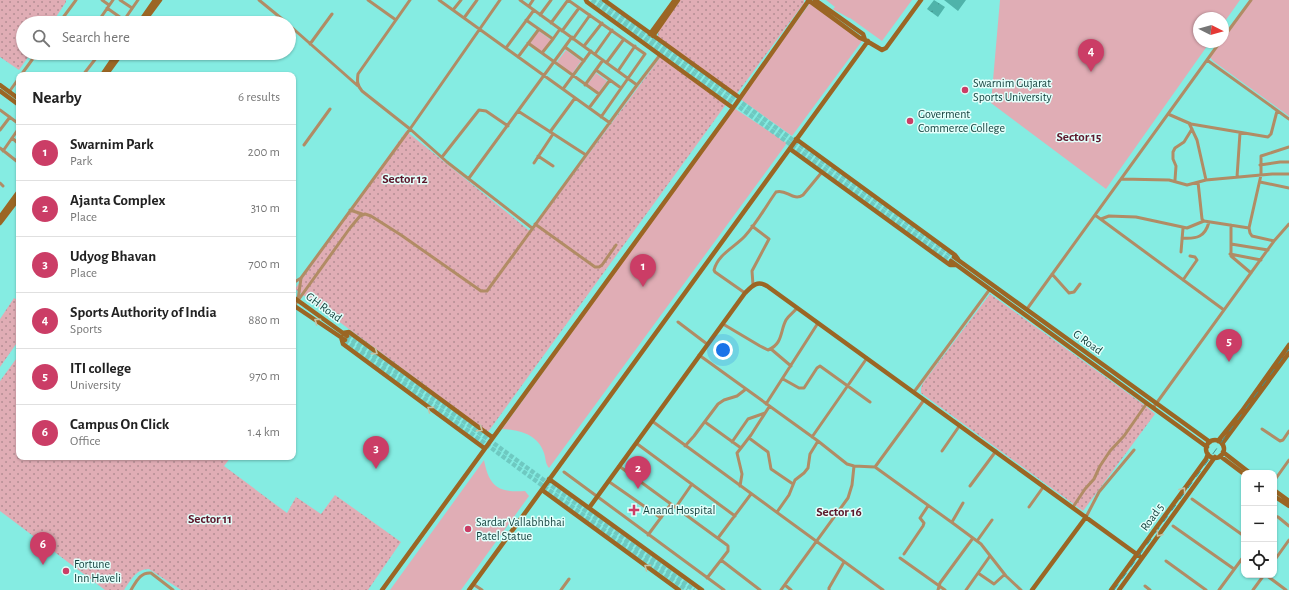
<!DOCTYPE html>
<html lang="en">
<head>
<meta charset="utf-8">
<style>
	body { margin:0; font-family:"Alegreya Sans",sans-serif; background:#f2f2f2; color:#222 }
	.controls { position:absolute; right:12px; bottom:12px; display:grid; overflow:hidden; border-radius:8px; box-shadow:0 1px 3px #0004 }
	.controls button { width:36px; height:36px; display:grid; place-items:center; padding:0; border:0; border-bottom:1px solid #e0e0e0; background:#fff; color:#222; font:20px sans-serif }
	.compass { position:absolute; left:1193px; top:12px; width:36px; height:36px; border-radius:50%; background:#fff; box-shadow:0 1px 3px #0004; rotate:96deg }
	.you { position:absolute; left:723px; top:350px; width:14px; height:14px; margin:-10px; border:3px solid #fff; border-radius:50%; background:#1a73e8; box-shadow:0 0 0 6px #1a73e833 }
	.badge { display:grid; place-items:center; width:26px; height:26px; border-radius:50%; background:#cb3d66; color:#fff; font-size:13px; font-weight:700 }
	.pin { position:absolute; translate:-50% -33px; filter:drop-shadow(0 1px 2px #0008) }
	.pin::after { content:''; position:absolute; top:21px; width:14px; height:12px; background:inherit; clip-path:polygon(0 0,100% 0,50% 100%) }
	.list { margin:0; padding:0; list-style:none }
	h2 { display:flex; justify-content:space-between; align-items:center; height:52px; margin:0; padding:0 16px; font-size:17px }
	h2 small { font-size:13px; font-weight:400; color:#767676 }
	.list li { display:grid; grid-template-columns:26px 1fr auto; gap:12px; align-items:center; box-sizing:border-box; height:56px; padding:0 16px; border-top:1px solid #e0e0e0 }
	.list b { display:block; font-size:15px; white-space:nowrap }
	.list p { margin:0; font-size:13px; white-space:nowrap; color:#767676 }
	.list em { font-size:13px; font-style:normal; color:#767676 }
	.icon { flex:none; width:22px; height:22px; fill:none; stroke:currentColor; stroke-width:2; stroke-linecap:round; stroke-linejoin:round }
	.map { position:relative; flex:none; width:1289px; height:590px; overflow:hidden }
	.search { position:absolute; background:#fff; box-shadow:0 1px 3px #0004; left:16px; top:16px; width:280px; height:44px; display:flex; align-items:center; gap:10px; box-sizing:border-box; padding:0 14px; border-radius:22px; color:#767676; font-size:15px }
	.panel { position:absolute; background:#fff; box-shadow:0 1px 3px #0004; left:16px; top:72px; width:280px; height:388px; border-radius:8px }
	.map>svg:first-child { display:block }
	.grass { fill:url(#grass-dots) }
	.park { fill:#e0adb5 }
	.water { fill:url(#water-ripples) }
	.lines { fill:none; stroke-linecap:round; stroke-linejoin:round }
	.secondary-tunnel { stroke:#6ec9c1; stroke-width:4.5; stroke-dasharray:4.5 2; stroke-linecap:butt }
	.street { stroke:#b18c65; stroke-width:3 }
	.secondary { stroke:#9b6624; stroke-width:4.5 }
	.rail { stroke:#468e88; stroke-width:1; stroke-dasharray:7 7; stroke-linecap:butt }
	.oneway { stroke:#c6c2a5 }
	.poi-dot { fill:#cb3d66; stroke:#e3fffb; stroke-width:1.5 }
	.labels { text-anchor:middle; stroke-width:3; stroke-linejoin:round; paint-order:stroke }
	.poi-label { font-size:12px; fill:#113f3b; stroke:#e3fffb; text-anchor:start }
	.street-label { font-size:12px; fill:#113f3b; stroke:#e3fffb }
	.neighbourhood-label { font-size:13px; font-weight:bold; fill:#5d182c; stroke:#e3fffb }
</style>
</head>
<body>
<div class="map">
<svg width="1289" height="590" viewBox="0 0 1289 590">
	<defs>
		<pattern id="grass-dots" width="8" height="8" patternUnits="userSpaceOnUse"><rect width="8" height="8" fill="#e0adb5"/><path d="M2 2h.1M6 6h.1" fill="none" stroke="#b48e94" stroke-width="1.8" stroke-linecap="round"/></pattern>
		<pattern id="water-ripples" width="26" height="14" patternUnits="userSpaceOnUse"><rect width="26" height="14" fill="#4fb3aa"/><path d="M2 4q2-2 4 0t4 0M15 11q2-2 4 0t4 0" fill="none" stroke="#40938c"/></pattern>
	</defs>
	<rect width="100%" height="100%" fill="#85ece2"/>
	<path class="grass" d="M0,0h66v2l-14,21h-29v30h8l-12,17 -19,-13z
		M680,0h124v3l-68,92 -79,-55 2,-11z
		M662,55l65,48 -239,329 -193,-143 111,-158 125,101z
		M990,294l157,113 8,7 -72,97 -162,-118v-5l2,-5z
		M14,298l5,3v39l-19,27v-48z
		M19,355v102h212l-7,9 63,47 9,-16 25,17 14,-19 66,47 -33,48h-187l-32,-21c-13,0 -18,11 -25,21h-19l-105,-79v-130z"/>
	<path class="park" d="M826,0h86l-30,41 -32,-23h-1l-16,-9 2,-2z
		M1000,0h240l-17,24v-6h-24v24h11l-104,147 -115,-86z
		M1250,0h39v116l-76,-55 -4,-5 10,-14h4v-5z
		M810,3l52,38 -70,95 -52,-37z
		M539,31l12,9 -9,12 -12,-9z
		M566,50l15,11 -9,13 -15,-12z
		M596,73l11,8 -9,12 -11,-8z
		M734,108l53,35 -238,325c-4,-5 -3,-9 -5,-15 -6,-19 -25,-23 -42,-24z
		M484,460c5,27 15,33 41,31l4,5 -68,94h-71z"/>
	<path class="water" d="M934,0l11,7 -7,10 -11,-8z
		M944,0h22l-8,11z"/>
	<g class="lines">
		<path class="secondary-tunnel" d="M592,0l359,261
			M600,0l354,257
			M347,336l347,254
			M345,340l183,135 159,115"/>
		<path class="street" d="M102,0l7,5
			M120,0l12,8
			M259,0l28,23
			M368,0l28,20
			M410,0l-52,74c-1,7 -1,11 4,17l48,38 37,33 85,66
			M439,0l171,123
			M520,0l117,85
			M568,0l77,54 -44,63
			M529,6l4,-6
			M107,8l17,12
			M453,10l8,-10
			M540,15l11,-15
			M464,18l13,-18
			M526,20l27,19 7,-10
			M59,23l17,-23
			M97,23l16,-23
			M122,23l16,-23
			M551,23l17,-23
			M289,25l69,61
			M562,31l17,-23
			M1223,38l28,-38
			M573,39l17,-24
			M528,43l71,51
			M310,44l22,-30
			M584,46l18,-23
			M565,47l19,14
			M506,48l28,-38
			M542,53l11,-14
			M595,54l17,-24
			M518,57l21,-28
			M1207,60l82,59
			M607,62l17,-23
			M596,70l14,10
			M618,71l17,-25
			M21,75l16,-22
			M83,75l17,-22
			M585,85l18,-25
			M563,89l28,-38
			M9,92l10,-14
			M589,108l21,-28 11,8
			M0,110l19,14
			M518,111l68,44
			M1168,114l23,10 77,13 3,-3 6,-23
			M1189,123l8,17 9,40
			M0,130l10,-13
			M550,132l25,-34
			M12,138l7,6
			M304,145l26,-36
			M0,148l19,15
			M3,151l16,-23
			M538,156l15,10
			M442,157l37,-47 7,1 22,15
			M534,163l19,-29
			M1260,165l20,-3h9
			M1237,177l3,-44
			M469,178l103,-141
			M1121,179l48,1 18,5 19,-5 66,-6h17
			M1175,180l1,-14 -3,-7v-7l2,-4 9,-6 8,-13
			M1198,182l4,37 2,2 45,7 1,5 2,3 22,5
			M1260,182l29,6
			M0,183l3,3
			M350,210l12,4
			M1095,215l129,95
			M1101,219l8,-3 27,1 51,11 17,-7
			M535,224l60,43h4l3,-2 14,-20
			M1231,225v31l20,17
			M752,226l17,13 -17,32 1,14
			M1249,228l12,-53v-19l28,-9
			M1182,238c15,1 23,-1 27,-16
			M1231,244l37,6
			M1181,252l2,-24
			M1230,254l31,6
			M1052,274l17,19 5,-1 6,-8
			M1183,280l14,-20 -2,-3 -5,-1
			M293,283l8,-5
			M745,293l-30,-21 -1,-2c4,-16 21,-23 31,-34 12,-13 21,-30 31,-44 10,-4 17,10 27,3l19,-23
			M298,300l3,-22 109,-149 90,-129
			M294,306l56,-78 10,-12 5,-2 6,2 30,19 80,56h6l150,-206 23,-30
			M1027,309l193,-267
			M678,322l29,22
			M723,324l37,22 8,4c15,-6 12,-19 18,-30 3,-5 8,-8 11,-12
			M771,349l20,17
			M699,355l119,86 29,23 7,2 21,1 79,57 27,20 25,32 15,14
			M783,379l16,9h5l13,-20 3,-2 50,36
			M914,392l76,-103
			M766,404l52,-81
			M1153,408l121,-167 15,-17
			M652,421l231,169
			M705,422l36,26 10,-13 18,-28
			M1262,429l18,12 3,-1 6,-9
			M812,437l55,-79
			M749,438l19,14 3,17 22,15
			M732,442l16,-23 17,-6
			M636,443l99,73
			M685,446l9,-10 24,-32 6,-4 13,-4 9,-7
			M942,451l18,-26
			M619,466l108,79 1,1v5l-21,27
			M875,467l49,-67
			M564,472l160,118
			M608,481l53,37
			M1274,481l15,-21
			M740,486l2,-12 -5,-21 4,-5
			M970,486l26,-35
			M1192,499l52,37
			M676,507l16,-23
			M1029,507l15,-21
			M1073,507l12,-18 9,-10 6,-13 10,-15 14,-15 23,-33
			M777,512l12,-17 6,-15 9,-7 4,-5 2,-14 8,-13
			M1274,516l4,1 11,9
			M1086,517l13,-25 35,-42
			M952,522l11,-19
			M1173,526l61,43
			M648,535l23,-31
			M718,538l33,-44
			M977,541l15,-21
			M904,554l19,-28 1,-3 -4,-5 8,-12
			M900,558l45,32
			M721,560l39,30
			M1166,561l40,29
			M1274,561l15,-21
			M978,573l16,11 10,-9
			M1266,575l20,15
			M473,584l9,6
			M785,585l6,5
			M1145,586l5,4
			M131,590c5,-8 9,-18 20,-17l22,17
			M561,590l8,-11
			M781,590l67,-92 4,-13 2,-19
			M829,590v-2l15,-26
			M938,590l2,-7 33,-45
			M966,590l24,-34
			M1219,590l25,-34
			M1253,590l11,-15"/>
		<path class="secondary" d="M586,0l1,2 146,106
			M604,0l136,98
			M808,0l52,38 5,2 17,10 4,-2 35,-48
			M815,0l48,34 2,6
			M139,23l16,-23
			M143,23l17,-23
			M650,34l24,-33
			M653,36l25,-36
			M102,75l15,-22
			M106,75l16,-22
			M0,85l19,14
			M0,91l19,14
			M796,139l159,116 3,4
			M790,149l160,116h6
			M0,217l19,-26
			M0,223l19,-25
			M954,257l256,185
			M951,261l256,186
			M293,297l54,39
			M293,305l52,35
			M343,333l6,-1 143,105
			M341,337l2,7 141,104
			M1206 449a9 9 0 1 1 18 0a9 9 0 1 1-18 0Z
			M1218,441l24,-30 47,-66
			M1222,444l67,-91
			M1223,452l27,21
			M1220,456l24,18
			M549,479l153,111
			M542,490l137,100
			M1274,490l15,11
			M1274,496l15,10
			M589,508l156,-215c7,-7 12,-13 22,-7l375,272
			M382,590l351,-482 76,-108
			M469,590l399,-549
			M1032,590l54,-73
			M1111,590l95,-131 2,-5
			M1119,590l96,-133"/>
		<path class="rail" d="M1114,590l175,-241"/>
	</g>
	<defs><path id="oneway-chevron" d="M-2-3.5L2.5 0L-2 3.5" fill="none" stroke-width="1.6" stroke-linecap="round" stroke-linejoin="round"/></defs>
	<g class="oneway">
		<use href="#oneway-chevron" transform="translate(317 321) rotate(-146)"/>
		<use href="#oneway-chevron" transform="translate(375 352) rotate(36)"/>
		<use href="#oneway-chevron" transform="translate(430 409) rotate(-144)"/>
		<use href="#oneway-chevron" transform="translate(480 429) rotate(35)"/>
		<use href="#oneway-chevron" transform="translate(1183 490) rotate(-54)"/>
		<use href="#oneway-chevron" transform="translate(1159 534) rotate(126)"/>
		<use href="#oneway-chevron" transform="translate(647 567) rotate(-144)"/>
	</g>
	<g class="poi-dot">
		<circle cx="965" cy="90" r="4"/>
		<circle cx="910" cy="121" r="4"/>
		<path d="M632 504h4v4h4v4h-4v4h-4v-4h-4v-4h4z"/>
		<circle cx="468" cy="529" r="4"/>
		<circle cx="66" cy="571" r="4"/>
	</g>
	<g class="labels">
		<g class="poi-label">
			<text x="973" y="87">Swarnim Gujarat<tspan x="973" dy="14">Sports University</tspan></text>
			<text x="918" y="118">Goverment<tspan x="918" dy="14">Commerce College</tspan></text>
			<text x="643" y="514">Anand Hospital</text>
			<text x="476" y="526">Sardar Vallabhbhai<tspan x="476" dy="14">Patel Statue</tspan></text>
			<text x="74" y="568">Fortune<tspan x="74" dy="14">Inn Haveli</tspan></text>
		</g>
		<g class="street-label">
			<text transform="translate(324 307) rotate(36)" y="4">GH Road</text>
			<text transform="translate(1088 342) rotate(36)" y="4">G Road</text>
			<text transform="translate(1152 517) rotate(-54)" y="4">Road 5</text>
		</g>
		<g class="neighbourhood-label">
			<text x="1079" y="141">Sector 15</text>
			<text x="405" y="183">Sector 12</text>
			<text x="839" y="516">Sector 16</text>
			<text x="210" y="523">Sector 11</text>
		</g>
	</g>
</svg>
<div class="controls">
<button>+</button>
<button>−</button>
<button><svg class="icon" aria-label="locate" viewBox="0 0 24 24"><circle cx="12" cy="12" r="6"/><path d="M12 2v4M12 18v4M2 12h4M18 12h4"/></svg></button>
</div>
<svg class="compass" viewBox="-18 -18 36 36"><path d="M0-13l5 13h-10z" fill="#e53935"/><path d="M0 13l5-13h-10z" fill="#767676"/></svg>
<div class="you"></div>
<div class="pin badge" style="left:643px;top:287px">1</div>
<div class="pin badge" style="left:638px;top:489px">2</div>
<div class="pin badge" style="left:376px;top:469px">3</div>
<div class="pin badge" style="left:1091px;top:72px">4</div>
<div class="pin badge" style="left:1229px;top:362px">5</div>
<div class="pin badge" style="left:43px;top:565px">6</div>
<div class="search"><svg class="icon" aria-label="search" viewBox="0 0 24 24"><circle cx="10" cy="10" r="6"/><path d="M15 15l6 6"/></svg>Search here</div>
<section class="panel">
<h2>Nearby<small>6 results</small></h2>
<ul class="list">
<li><span class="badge">1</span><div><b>Swarnim Park</b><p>Park</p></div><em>200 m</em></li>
<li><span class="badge">2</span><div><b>Ajanta Complex</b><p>Place</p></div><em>310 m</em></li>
<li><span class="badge">3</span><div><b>Udyog Bhavan</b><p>Place</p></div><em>700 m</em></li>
<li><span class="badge">4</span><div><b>Sports Authority of India</b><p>Sports</p></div><em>880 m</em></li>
<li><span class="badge">5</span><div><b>ITI college</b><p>University</p></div><em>970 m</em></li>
<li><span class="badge">6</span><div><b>Campus On Click</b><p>Office</p></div><em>1.4 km</em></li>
</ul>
</section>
</div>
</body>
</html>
